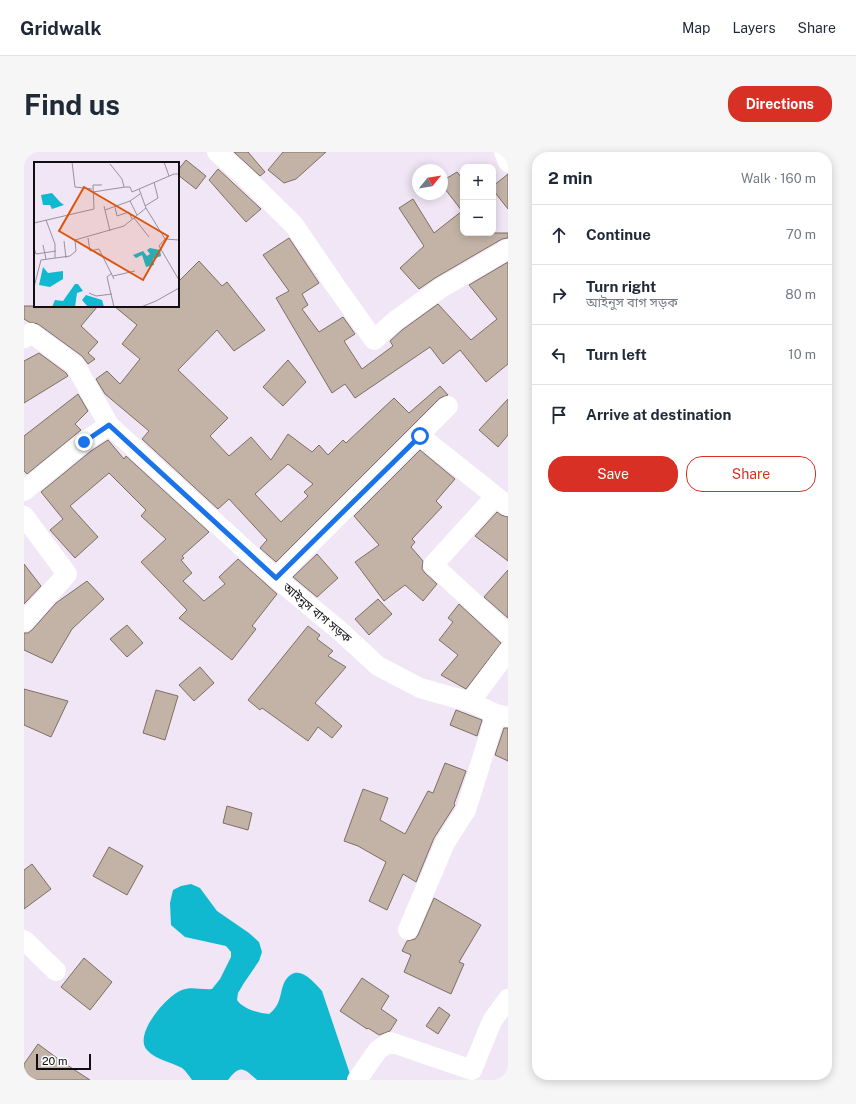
<!DOCTYPE html>
<html lang="en">
<head>
<meta charset="utf-8">
<style>
	body { margin:0; font-family:"Public Sans","Noto Sans Bengali",sans-serif; background:#f6f6f7; color:#1f2937 }
	.controls { position:absolute; right:12px; top:12px; display:grid; overflow:hidden; border-radius:8px; box-shadow:0 2px 10px #0003 }
	.controls button { width:36px; height:36px; display:grid; place-items:center; padding:0; border:0; border-bottom:1px solid #e0e1e3; background:#fff; color:#1f2937; font:20px sans-serif }
	.compass { position:absolute; left:388px; top:12px; width:36px; height:36px; border-radius:50%; background:#fff; box-shadow:0 2px 10px #0003; rotate:60deg }
	.scale { position:absolute; left:12px; bottom:10px; width:55px; box-sizing:border-box; padding-left:4px; border:2px solid #120f14; border-top:0; font-size:11px; line-height:14px; white-space:nowrap; color:#120f14; -webkit-text-stroke:3px #fff; paint-order:stroke }
	.stop { position:absolute; width:12px; height:12px; margin:-9px; border:3px solid #1a73e8; border-radius:50%; background:#fff }
	.stop.end { background:#1a73e8; border-color:#fff; box-shadow:0 1px 4px #0008 }
	.list { margin:0; padding:0; list-style:none }
	h2 { display:flex; justify-content:space-between; align-items:center; height:52px; margin:0; padding:0 16px; font-size:17px }
	h2 small { font-size:13px; font-weight:400; color:#747a83 }
	.list li { display:grid; grid-template-columns:26px 1fr auto; gap:12px; align-items:center; box-sizing:border-box; height:60px; padding:0 16px; border-top:1px solid #e0e1e3 }
	.list b { display:block; font-size:15px; white-space:nowrap }
	.list p { margin:0; font-size:13px; white-space:nowrap; color:#747a83 }
	.list em { font-size:13px; font-style:normal; color:#747a83 }
	.actions { display:flex; gap:8px; padding:12px 16px }
	.actions a { flex:1; padding:9px 0; border:1px solid #d93025; border-radius:16px; text-align:center; font-size:14px; color:#d93025 }
	.actions .main { background:#d93025; color:#fff }
	.icon { flex:none; width:22px; height:22px; fill:none; stroke:currentColor; stroke-width:2; stroke-linecap:round; stroke-linejoin:round }
	.map { position:relative; flex:none; width:484px; height:928px; overflow:hidden; border-radius:16px }
	header { display:flex; align-items:center; gap:24px; box-sizing:border-box; height:56px; padding:0 20px; background:#fff; border-bottom:1px solid #e0e1e3 }
	header strong { font-size:19px }
	nav { display:flex; gap:22px; margin-inline-start:auto; font-size:14px }
	.intro { display:flex; align-items:center; justify-content:space-between; box-sizing:border-box; height:96px; padding:0 24px }
	h1 { margin:0; font-size:28px }
	.button { padding:10px 18px; border-radius:16px; background:#d93025; color:#fff; font-size:14px; font-weight:700 }
	main { display:flex; gap:24px; padding:0 24px }
	aside { flex:1; background:#fff; border-radius:16px; box-shadow:0 2px 10px #0003 }
	.map>svg:first-child { display:block }
	.water { fill:#10b9d0 }
	.building { fill:#c3b3a7; stroke:#7e6f64; fill-rule:evenodd }
	.lines { fill:none; stroke-linecap:round; stroke-linejoin:round }
	.minor { stroke:#fff; stroke-width:20 }
	.route { stroke:#1a73e8; stroke-width:5 }
	.labels { text-anchor:middle; stroke-width:3; stroke-linejoin:round; paint-order:stroke }
	.street-label { font-size:12px; fill:#120f14; stroke:#fff }
	.inset-road { fill:none; stroke:#97909c; stroke-width:1 }
	.view { fill:#dd550c; fill-opacity:0.15; stroke:#dd550c; stroke-width:2 }
	.inset-edge { fill:none; stroke:#120f14; stroke-width:2 }
</style>
</head>
<body>
<header>
<strong>Gridwalk</strong>
<nav><a>Map</a><a>Layers</a><a>Share</a></nav>
</header>
<div class="intro"><h1>Find us</h1><a class="button">Directions</a></div>
<main>
<div class="map">
<svg width="484" height="928" viewBox="0 0 484 928">
	<rect width="100%" height="100%" fill="#f0e6f6"/>
	<path class="water" d="M167,732l9,4 17,23 32,22 10,9 3,10 -3,9 -15,22 -6,10 -1,7c6,9 21,13 32,14 3,-2 6,-6 8,-9 4,-7 4,-17 8,-24 12,-19 27,-1 37,10l29,86 -2,3h-92c-13,-12 -17,-16 -29,0h-36c-3,-4 -6,-9 -10,-12 -11,-6 -26,-8 -35,-18 -14,-15 19,-54 35,-60 9,-4 19,0 30,-1l8,-10 11,-22v-5l-5,-6 -41,-9 -14,-12 -1,-22 3,-13 8,-4z"/>
	<path class="building" d="M210,0h14l17,20 -5,4z
		M259,0h43l-30,27 -12,4 -16,-13z
		M162,8l20,16 -10,13 -18,-14v-5z
		M194,17l43,40 -15,13 -37,-42z
		M433,20l6,7v54h45v5l-6,1 -67,39 -16,11 -19,-21 24,-22 -25,-38 14,-9 21,34 28,-22 -20,-26v-4z
		M484,22v35l-15,-19v-4z
		M265,86l30,45 -17,11 6,11 -6,4 17,23 24,-15 12,17 -11,7 18,28 31,-23 -3,-5 12,-11 36,-26 33,36 26,-21 -28,-34 39,-23v102l-22,18 -26,-32 -17,14 -13,-17 -75,51 -10,-14 -13,9 -56,-95 13,-7 -26,-36z
		M175,109l23,25 5,-4 38,48 -31,21 -17,-21 -39,40 50,48 -18,18 19,20 22,-19 20,23 17,-26 24,18 7,-7 9,10 15,-15 3,3 48,-45 15,15 31,-27 8,9 -8,3 -164,164 -16,-14 7,-8 -38,-41 -11,10 -76,-70 7,-8 -44,-37 -9,-15 11,-8 13,13 20,-25 -18,-15 15,-19 -23,-19h64v-24zM264,312l25,20 -9,8 4,4 -27,26 -26,-28z
		M0,154h74l-17,20 17,16 -10,11 7,6 -7,5 -6,-8 -44,-32 -9,-2 -5,-3z
		M15,201l27,20 2,3 -44,27v-42z
		M264,208l18,22 -23,24 -20,-19z
		M54,242l10,17 -13,13 6,6 -54,44 -3,-3v-35z
		M484,247v36l-10,12 -19,-17z
		M84,288l16,19 2,-3 83,76 -27,24 2,2 -3,2 11,13 -9,8 21,20 21,-17 -6,-7 19,-18 39,35 -25,32 4,3 -24,31 -53,-42 8,-8 -46,-48 25,-23 -25,-23 5,-6 -37,-37 -39,33 28,31 -23,21 -25,-28 13,-11 -22,-27 50,-41z
		M396,298l35,29 -19,22 6,6 -30,32 3,3 -4,5 12,14 -1,8 3,4 12,11 -14,17 -18,-16 -21,16 -29,-39 24,-17 -25,-29z
		M473,360l4,3 7,2v44l-33,-25z
		M293,402l21,24 -21,19 -24,-20z
		M0,412l17,22 -17,18z
		M484,418v48l-24,-21z
		M63,429l17,18 -32,30 -20,34 -28,-13v-17h4l4,-3 24,-27z
		M354,447l14,15 -23,21 -14,-16z
		M435,452l42,39 -35,46 -25,-14 17,-20 -19,-15 14,-18 -5,-4z
		M103,473l16,18 -16,14 -17,-18z
		M284,474l12,9 -3,4 16,12 -5,5 18,11 -31,36 27,23 -10,12 -14,-11 -10,14 -46,-33 -2,2 -12,-10z
		M176,515l14,16 -20,18 -15,-16z
		M0,537l44,12 -17,36 -27,-12z
		M132,538l22,6 -13,44 -22,-7z
		M432,558l26,10 -5,16 -27,-11z
		M480,576h4v33l-13,-6z
		M421,611l21,8 -12,33 1,1 -21,33 -18,44 -13,-8 -16,36 -18,-9 17,-39 -28,-16 -14,-5 19,-52 25,9 -8,22 25,14 23,-43 5,2z
		M203,654l25,7 -4,17 -25,-7z
		M85,695l34,19 -16,29 -34,-19z
		M8,712l19,25 -27,20v-39z
		M410,746l47,27 -22,37 5,2 -13,30 -47,-22 7,-17 -9,-4 5,-10 8,-2 3,-4z
		M60,806l28,24 -22,28 -29,-23z
		M338,826l27,18 -8,13 16,11 -7,11 -11,4 -11,-7 -1,1 -27,-18z
		M415,855l11,8 -12,19 -12,-8z
		M14,892l23,17 29,19h-66v-16z"/>
	<g class="lines">
		<path class="minor" d="M193,0l26,23 51,50 38,56 42,59 21,-19 46,-33 67,-39
			M480,0l4,10
			M0,186l7,-5 44,32 34,60 167,153 64,53 38,35 42,22 50,14 26,12 12,3
			M396,284l88,70
			M0,339l60,-49 25,-17
			M471,345l-62,68 75,69
			M0,364l43,58 -43,48
			M252,426l172,-172
			M446,550l38,-51
			M384,778l37,-87 21,-33 30,-96
			M0,788l32,31
			M333,928l21,-30 12,-8 82,28 20,-49 16,-22"/>
	</g>
	<g class="lines">
		<path class="route" d="M60,290l25,-17 167,153 144,-142"/>
	</g>
	<g class="labels">
		<g class="street-label">
			<text transform="translate(293 461) rotate(40)" y="4">আইনুস বাগ সড়ক</text>
		</g>
	</g>
	<g transform="translate(10 10)">
		<rect width="145" height="145" fill="#f0e6f6"/>
		<path d="M18,31l8,9 4,3 -12,4 -2,-4h-7l-2,-10zM116,86l10,2 1,6 -8,3 1,6 -8,2 -4,-12 -6,3 -3,-3 10,-4 4,5 3,-2 -3,-4zM9,105l5,6 15,-2v8l-13,8 -11,-2zM41,122h3l5,7 -6,2 -2,14h-23l3,-7 8,1zM52,133l16,5 2,7h-16l-6,-7z" fill="#10b9d0"/>
		<path class="inset-road" d="M38,0l3,25 17,2M130,0l5,14M76,2l12,15 2,8M145,12h-5l-35,15 7,19 19,31 -6,7 20,34M59,30l32,-5h5l2,5 7,-3M96,39l10,-7M70,44l6,25M111,44l13,-8 -4,-16M81,45l2,9 12,-4 3,7M71,48l25,-9 7,14M100,56l15,19M12,58l9,24v14M0,61l60,-14 -1,-24h9M54,76l2,13 9,-2 15,30M131,77l14,1M30,79l2,17M9,83l3,14M0,86l2,6 20,-3M78,111l-5,4 7,30M79,114l22,-5M0,125l7,-27 29,-4 6,-5 -1,-11 49,-14 22,-18M55,131l7,3 16,-2M107,145l15,-6 23,-13"/>
		<path class="view" d="M50,25l84,49 -25,44 -84,-49z"/>
		<rect width="145" height="145" class="inset-edge"/>
	</g>
</svg>
<div class="controls">
<button>+</button>
<button>−</button>
</div>
<svg class="compass" viewBox="-18 -18 36 36"><path d="M0-13l5 13h-10z" fill="#e53935"/><path d="M0 13l5-13h-10z" fill="#747a83"/></svg>
<div class="scale">20 m</div>
<div class="stop" style="left:396px;top:284px"></div>
<div class="stop end" style="left:60px;top:290px"></div>
</div>
<aside>
<h2>2 min<small>Walk · 160 m</small></h2>
<ul class="list">
<li><svg class="icon" aria-label="ahead" viewBox="0 0 24 24"><path d="M12 20V5M6 11l6-6 6 6"/></svg><div><b>Continue</b></div><em>70 m</em></li>
<li><svg class="icon" aria-label="right" viewBox="0 0 24 24"><path d="M7 20v-9h11M14 6l5 5-5 5"/></svg><div><b>Turn right</b><p>আইনুস বাগ সড়ক</p></div><em>80 m</em></li>
<li><svg class="icon" aria-label="left" viewBox="0 0 24 24"><path d="M17 20v-9H6M10 6l-5 5 5 5"/></svg><div><b>Turn left</b></div><em>10 m</em></li>
<li><svg class="icon" aria-label="arrive" viewBox="0 0 24 24"><path d="M6 21V4h12l-3 4 3 4H6"/></svg><div><b>Arrive at destination</b></div></li>
</ul>
<div class="actions"><a class="main">Save</a><a>Share</a></div>
</aside>
</main>
</body>
</html>
